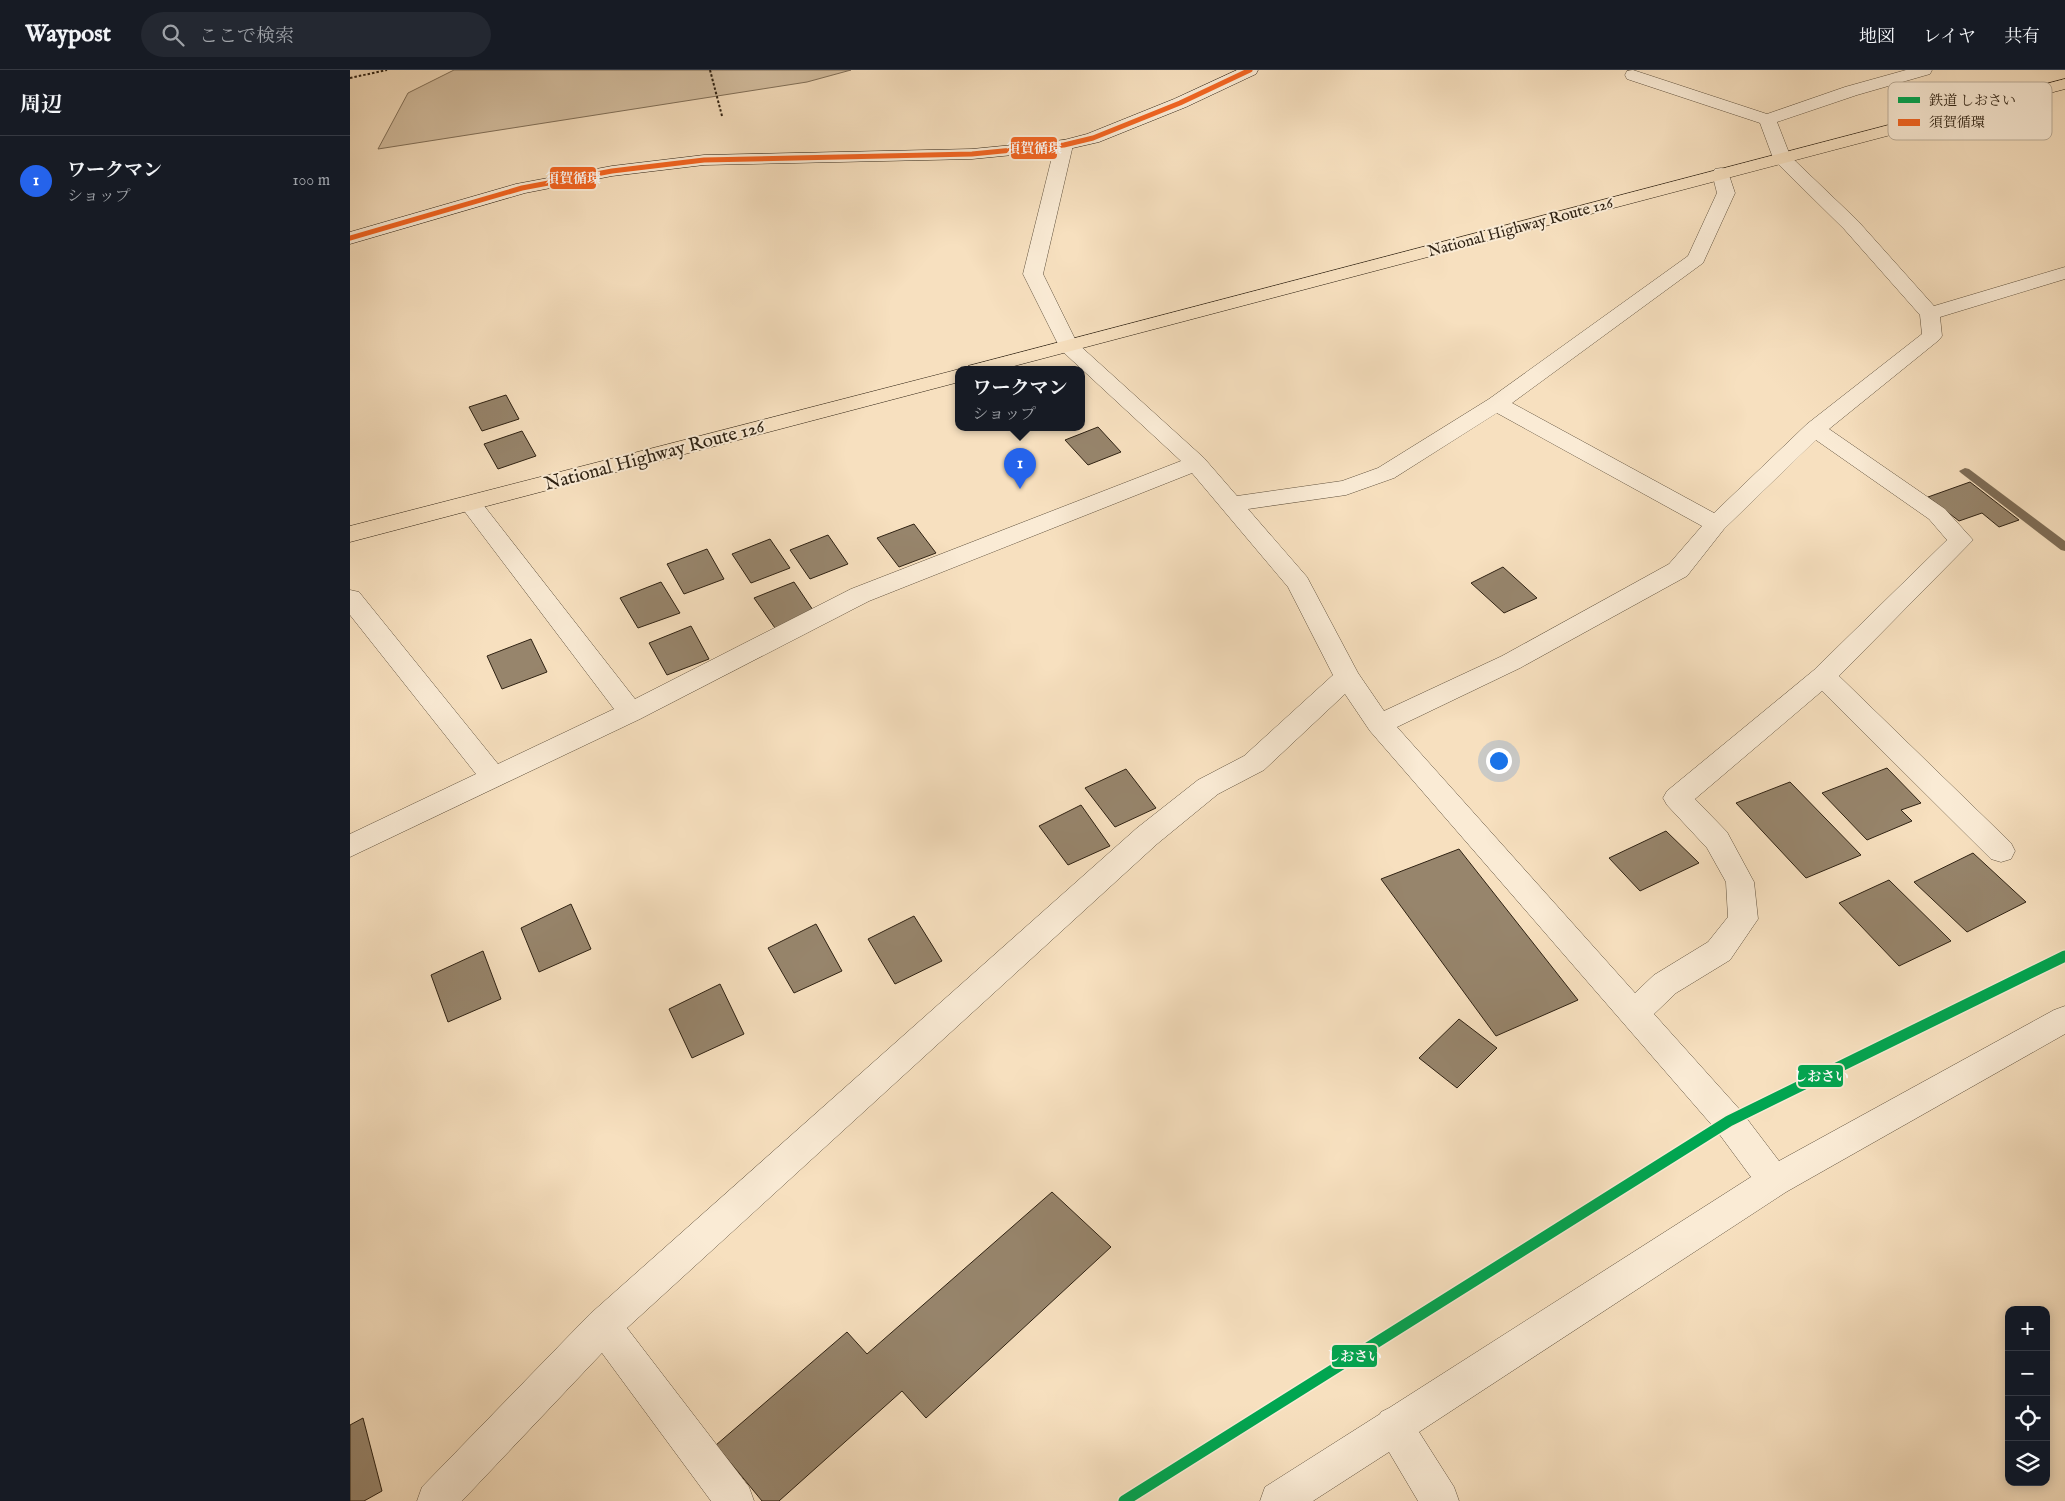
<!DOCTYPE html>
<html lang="ja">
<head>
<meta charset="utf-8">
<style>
	body { margin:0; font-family:"IM FELL English","Noto Serif JP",serif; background:#242831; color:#f1f3f6 }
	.controls { position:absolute; right:15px; bottom:15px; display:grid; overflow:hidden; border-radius:10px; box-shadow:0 2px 12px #0003 }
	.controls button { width:45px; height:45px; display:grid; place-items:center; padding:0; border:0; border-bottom:1px solid #363941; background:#171b24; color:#f1f3f6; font:25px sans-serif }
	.you { position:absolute; left:1148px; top:690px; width:18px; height:18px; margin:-12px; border:4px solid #fff; border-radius:50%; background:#1a73e8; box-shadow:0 0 0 8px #1a73e833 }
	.badge { display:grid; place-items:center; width:32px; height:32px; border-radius:50%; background:#2563eb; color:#fff; font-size:16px; font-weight:700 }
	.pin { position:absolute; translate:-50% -41px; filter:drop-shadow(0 1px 2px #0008) }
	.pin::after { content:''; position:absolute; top:26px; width:18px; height:15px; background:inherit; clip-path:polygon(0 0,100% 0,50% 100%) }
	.popup { position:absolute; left:605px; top:296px; width:130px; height:65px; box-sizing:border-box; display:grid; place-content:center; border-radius:10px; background:#171b24; filter:drop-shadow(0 1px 4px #0005); font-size:16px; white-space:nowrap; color:#9ea1a6 }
	.popup b { font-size:19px; color:#f1f3f6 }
	.popup::after { content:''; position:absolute; left:50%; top:100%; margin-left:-10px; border:10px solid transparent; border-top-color:#171b24 }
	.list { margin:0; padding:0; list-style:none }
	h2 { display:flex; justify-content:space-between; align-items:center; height:65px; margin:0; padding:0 20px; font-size:21px }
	h2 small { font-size:16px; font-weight:400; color:#9ea1a6 }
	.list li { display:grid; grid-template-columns:32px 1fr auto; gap:15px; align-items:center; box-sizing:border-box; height:90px; padding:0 20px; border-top:1px solid #363941 }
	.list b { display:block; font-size:19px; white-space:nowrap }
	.list p { margin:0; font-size:16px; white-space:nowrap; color:#9ea1a6 }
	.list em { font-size:16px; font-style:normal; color:#9ea1a6 }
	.icon { flex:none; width:28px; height:28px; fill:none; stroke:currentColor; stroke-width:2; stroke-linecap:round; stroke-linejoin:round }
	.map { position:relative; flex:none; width:1715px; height:1431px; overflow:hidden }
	header { display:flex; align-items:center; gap:30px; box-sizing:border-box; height:70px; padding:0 25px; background:#171b24; border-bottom:1px solid #363941 }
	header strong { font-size:24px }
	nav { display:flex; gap:28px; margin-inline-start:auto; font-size:18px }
	.search { width:350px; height:45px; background:#242831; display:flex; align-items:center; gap:12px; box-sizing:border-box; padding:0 18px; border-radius:28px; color:#9ea1a6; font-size:19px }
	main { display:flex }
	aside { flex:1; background:#171b24 }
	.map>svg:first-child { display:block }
	.green { fill:#d5c0a2; stroke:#82715a }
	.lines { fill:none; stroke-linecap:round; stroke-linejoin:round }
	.stream { fill:#7e6d57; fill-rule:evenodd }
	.building { fill:#97856c; stroke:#2f2213 }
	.lane-casing { stroke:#61523e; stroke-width:1 }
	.street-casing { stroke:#61523e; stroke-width:1 }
	.secondary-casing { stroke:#2f2213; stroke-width:1 }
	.highway-casing { stroke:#2f2213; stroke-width:1 }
	.path { stroke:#2f2213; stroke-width:2; stroke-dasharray:2.5 2; stroke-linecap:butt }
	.lane { fill:#faebd5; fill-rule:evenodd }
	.street { fill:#faebd5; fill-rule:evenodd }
	.secondary { fill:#faebd5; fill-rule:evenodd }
	.highway { fill:#f7e0bf; fill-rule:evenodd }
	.bus-1-casing { stroke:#faebd5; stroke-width:8 }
	.bus-1 { stroke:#f26522; stroke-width:5 }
	.rail-1-casing { stroke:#faebd5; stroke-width:14 }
	.rail-1 { stroke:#00a651; stroke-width:11 }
	.labels { text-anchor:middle; stroke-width:4; stroke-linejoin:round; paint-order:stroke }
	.far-street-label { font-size:16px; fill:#2f2213; stroke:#faebd5 }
	.street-label { font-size:19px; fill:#2f2213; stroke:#faebd5 }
	.key { fill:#faebd5; stroke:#bdaf9b; stroke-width:1 }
	.key-label { font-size:14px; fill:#2f2213 }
	.line-badge { stroke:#faebd5; stroke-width:2 }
	.badge-label { font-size:14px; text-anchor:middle; font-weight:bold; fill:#fff }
</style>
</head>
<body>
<header>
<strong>Waypost</strong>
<div class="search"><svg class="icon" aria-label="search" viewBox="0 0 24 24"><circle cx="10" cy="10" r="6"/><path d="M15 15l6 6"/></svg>ここで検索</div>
<nav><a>地図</a><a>レイヤ</a><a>共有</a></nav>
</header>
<main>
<aside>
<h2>周辺<small></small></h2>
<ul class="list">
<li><span class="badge">1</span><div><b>ワークマン</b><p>ショップ</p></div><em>100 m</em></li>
</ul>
</aside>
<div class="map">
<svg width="1715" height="1431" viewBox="0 0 1715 1431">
	<rect width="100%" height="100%" fill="#f7e0bf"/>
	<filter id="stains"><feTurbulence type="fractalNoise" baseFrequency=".004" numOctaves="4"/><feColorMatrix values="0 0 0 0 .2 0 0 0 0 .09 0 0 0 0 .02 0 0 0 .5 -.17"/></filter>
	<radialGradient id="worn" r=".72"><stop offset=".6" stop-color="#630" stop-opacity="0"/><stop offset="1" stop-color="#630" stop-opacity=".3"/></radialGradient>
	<path class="green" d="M104,0h397l-44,12 -429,67 30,-56z"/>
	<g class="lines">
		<path class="stream" d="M1615,398l4,1 96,72v10l-4,-1 -100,-77 -2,-2z"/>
	</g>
	<path class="building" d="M156,325l13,24 -37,12 -13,-24z
		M748,357l23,25 -33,13 -23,-25z
		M172,361l14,25 -38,13 -14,-25z
		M1620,412l49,38 -20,7 -17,-14 -23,8 -31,-24z
		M564,454l22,29 -37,14 -22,-29z
		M478,465l20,29 -38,15 -20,-29z
		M420,469l20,29 -39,15 -19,-29z
		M357,479l17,30 -40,15 -17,-30z
		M1153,497l34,31 -33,15 -33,-30z
		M311,512l19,31 -42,15 -18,-30z
		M444,512l21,31 -40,15 -21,-30z
		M341,556l18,33 -42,16 -18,-32z
		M181,569l16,33 -45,17 -15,-33z
		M1537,698l34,35 -20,7 11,11 -45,19 -45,-47z
		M776,699l30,39 -41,19 -30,-39z
		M1440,712l71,73 -55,23 -70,-75z
		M731,735l29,41 -42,19 -29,-39z
		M1316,761l33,32 -59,28 -31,-33z
		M1109,779l119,151 -82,36 -115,-157z
		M1623,783l53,49 -59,30 -53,-50z
		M1539,810l62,61 -52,25 -60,-63z
		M221,834l20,45 -52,23 -18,-44z
		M564,846l28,45 -47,23 -27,-45z
		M466,854l26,47 -48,22 -26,-45z
		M133,881l18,48 -53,23 -17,-47z
		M370,914l24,50 -52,24 -23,-49z
		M1109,949l38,29 -40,40 -38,-30z
		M702,1122l59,55 -185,171 -24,-27 -123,110h-17l-46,-56 131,-113 20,22z
		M13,1348l19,73 -18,10h-14v-76z"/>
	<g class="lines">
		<g class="lane-casing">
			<path id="lane" d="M1283,0l134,44 78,-27 61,-17h26l-2,4 -73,21 -80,27 14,36 -3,4 -6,1 -6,-1 -3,-4 -13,-35 -133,-44 -2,-4 2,-4z"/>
		</g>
		<g class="street-casing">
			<path id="street" d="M714,70l6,1 3,4 -30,129 34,69 127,115 33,38 105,-15 36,-13 111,-69 199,-143 29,-63 -5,-20 3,-4 6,-1 6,1 8,24 -32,70 -191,140 202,110 93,-89 115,-90 -2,-19 -76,-86 -68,-67 -3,-4 3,-4 6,-1 6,1 70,67 76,85 131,-39v12l-125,38 2,19 -3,4 -110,89 116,80 28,31 -134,136 172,167 4,8 -4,8 -10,3 -10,-3 -169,-168 -127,108 32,33 27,50 4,37 -28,41 -54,33 -22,21 87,97 38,50 275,-151 11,-4v28l-279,158 -367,240 35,55 5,14h-41l-29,-49 -76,49h-53l5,-14 115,-73 1,-2 8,-4 362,-231 -34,-46 -347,-400 -25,-37 -81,76 -46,24 -61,50 -530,484 122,159 5,14h-43l-109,-148 -140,148h-45l5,-14 168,-173 547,-486 61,-48 46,-24 89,-81 -45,-88 -96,-114 -323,128 -229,118 -290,138v-23l126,-60 -126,-159v-25l9,2 139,172 116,-55 -152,-201 -4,-5 4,-5 8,-2 8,2 157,201 216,-110 330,-128 -120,-111 -38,-76 32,-129 3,-4zM1147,343l205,113 -33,38 -167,92 -118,55 -26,-38 -51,-96 -59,-68 98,-14 48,-17zM1466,370l113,79 18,21 -133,130 -147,121 -4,7 4,7 40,43 19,34 2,35 -20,25 -54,33 -19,18 -238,-266 123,-59 167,-92 37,-47z"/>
		</g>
		<g class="secondary-casing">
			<path id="secondary" d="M887,0h21l-2,4 -70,33 -87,35 -35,8 -92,9 -268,6 -92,11 -87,17 -175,51v-12l166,-48 96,-18 92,-11 268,-6 92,-9 23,-6 87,-35z"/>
		</g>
		<g class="highway-casing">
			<path id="highway" d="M1715,9v10l-1066,281h-40v12l-609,160v-16l602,-155 7,-2 5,1 4,-4z"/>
		</g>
		<path class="path" d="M360,0l12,46
			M0,8l37,-8"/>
		<use href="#lane" class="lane"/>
		<use href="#street" class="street"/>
		<use href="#secondary" class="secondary"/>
		<use href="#highway" class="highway"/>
		<g class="bus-1-casing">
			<path id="bus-1" d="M0,168l172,-50 90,-17 92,-11 268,-6 92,-9 29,-7 87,-35 70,-33"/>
		</g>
		<use href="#bus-1" class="bus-1"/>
		<g class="rail-1-casing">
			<path id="rail-1" d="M774,1431l605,-380 336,-165"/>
		</g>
		<use href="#rail-1" class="rail-1"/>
	</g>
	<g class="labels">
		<g class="far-street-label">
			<text transform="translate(1170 156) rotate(-15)" y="6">National Highway Route 126</text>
		</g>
		<g class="street-label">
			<text transform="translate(304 384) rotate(-15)" y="7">National Highway Route 126</text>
		</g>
	</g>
	<rect x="1538" y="12" width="164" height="58" rx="8" class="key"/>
	<rect x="1548" y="27" width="22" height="6" fill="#00a651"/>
	<rect x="1548" y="49" width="22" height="7" fill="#f26522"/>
	<g class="key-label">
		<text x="1579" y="35">鉄道 しおさい</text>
		<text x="1579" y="57">須賀循環</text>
	</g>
	<g class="line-badge">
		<rect x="660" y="66" width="48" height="24" rx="5" fill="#f26522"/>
		<rect x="199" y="96" width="48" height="24" rx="5" fill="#f26522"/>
		<rect x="1447" y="994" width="47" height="24" rx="5" fill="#00a651"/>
		<rect x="981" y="1274" width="47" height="24" rx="5" fill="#00a651"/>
	</g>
	<g class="badge-label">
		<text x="684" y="83">須賀循環</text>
		<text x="223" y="113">須賀循環</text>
		<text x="1471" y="1011">しおさい</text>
		<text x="1004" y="1291">しおさい</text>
	</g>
	<rect width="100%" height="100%" filter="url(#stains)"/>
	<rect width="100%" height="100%" fill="url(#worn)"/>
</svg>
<div class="controls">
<button>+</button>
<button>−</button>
<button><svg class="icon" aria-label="locate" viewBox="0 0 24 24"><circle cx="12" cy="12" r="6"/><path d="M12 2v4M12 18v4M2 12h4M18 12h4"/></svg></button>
<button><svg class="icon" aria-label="layers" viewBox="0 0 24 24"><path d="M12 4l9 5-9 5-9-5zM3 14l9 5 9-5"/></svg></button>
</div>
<div class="you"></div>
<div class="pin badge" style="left:670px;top:419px">1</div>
<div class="popup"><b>ワークマン</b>ショップ</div>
</div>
</main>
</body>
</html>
